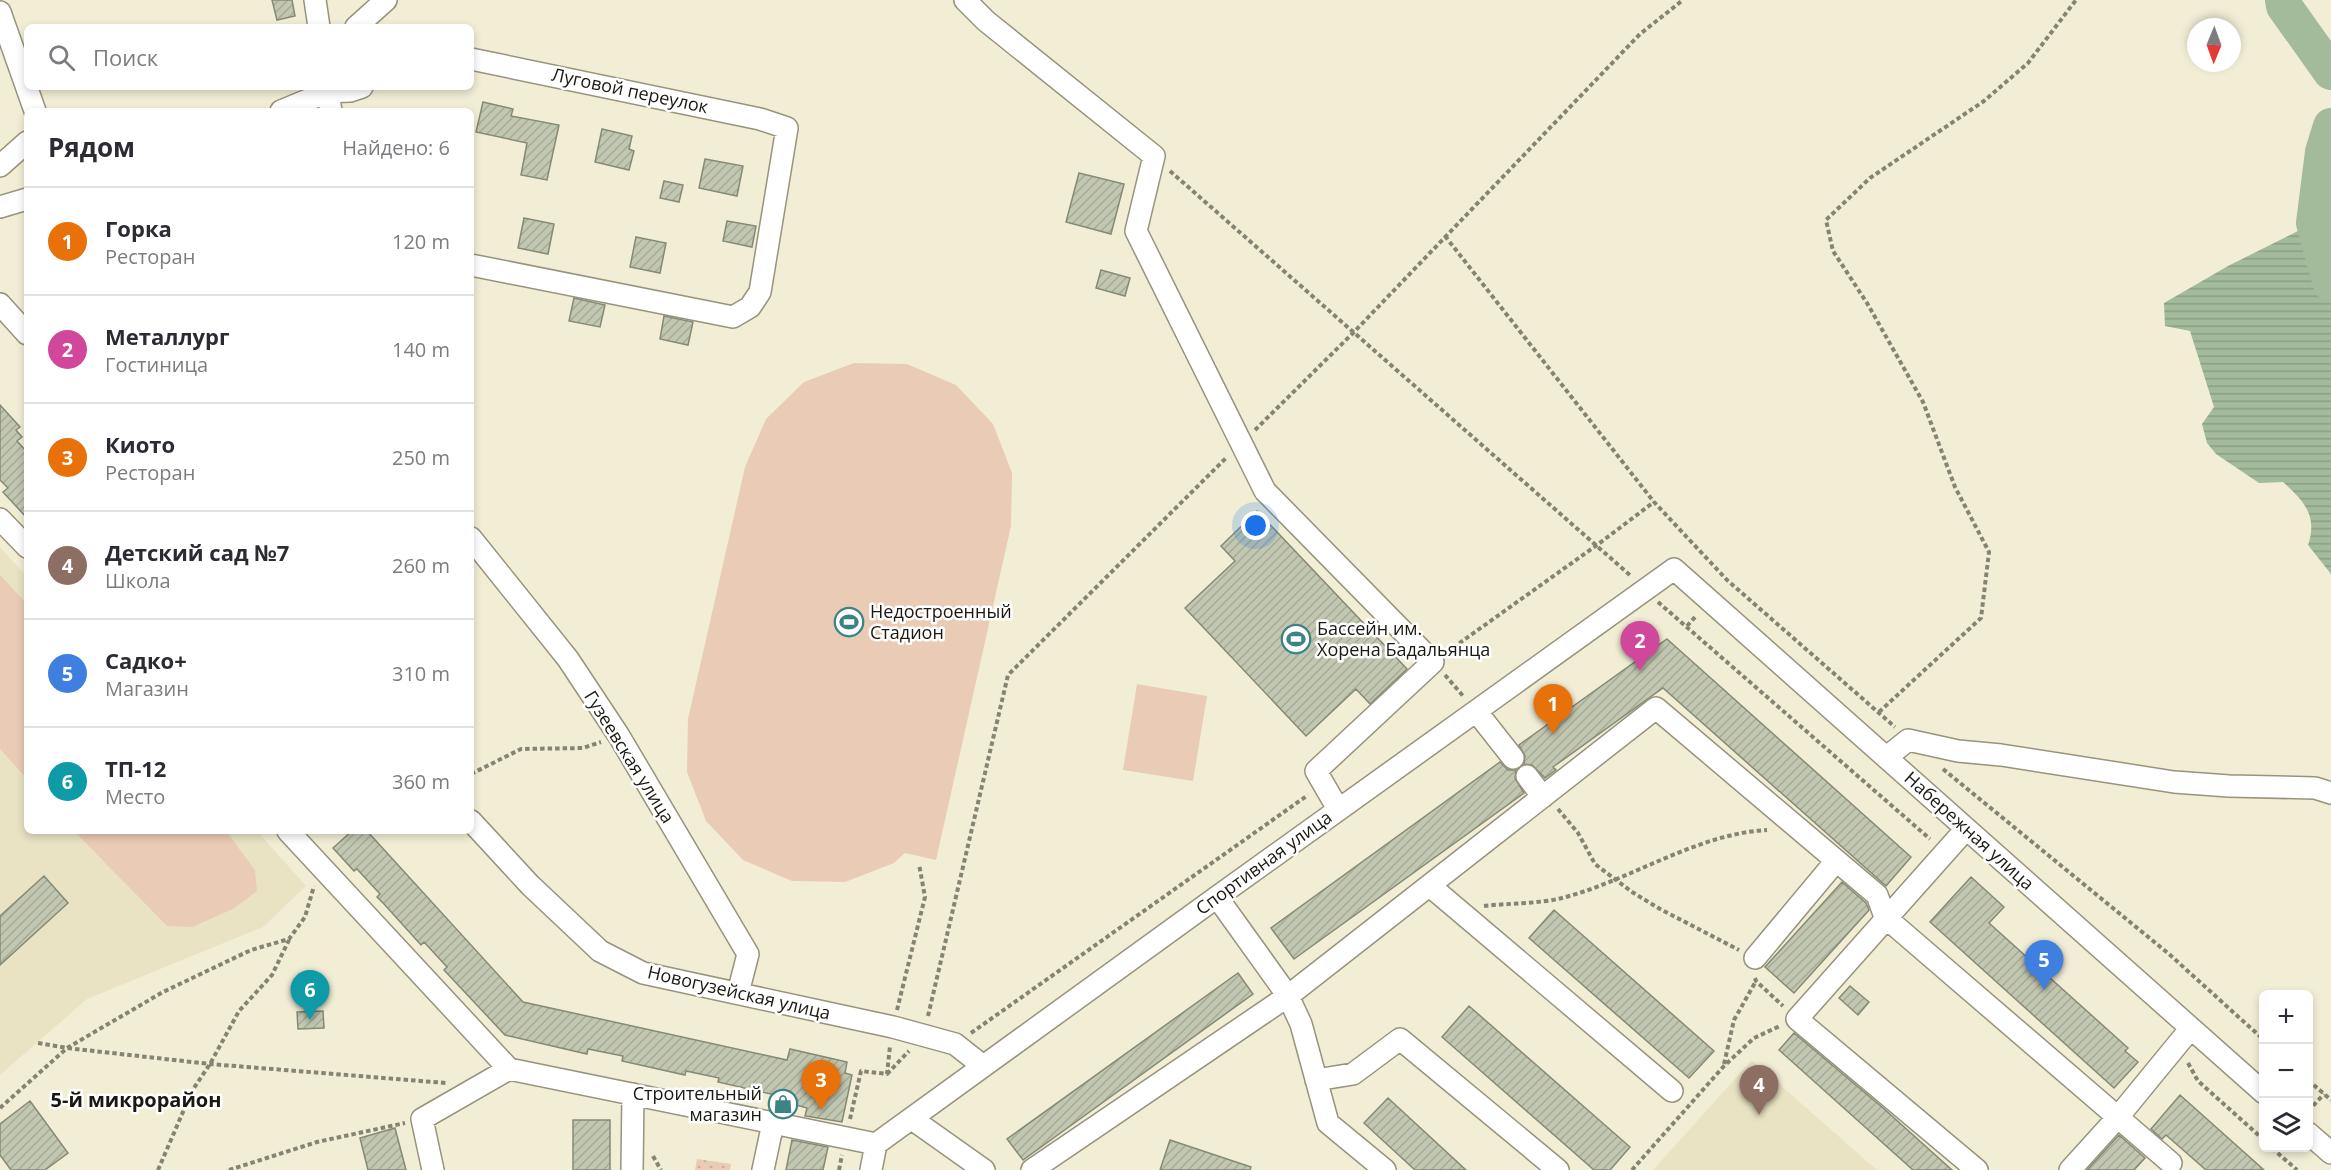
<!DOCTYPE html>
<html lang="ru">
<head>
<meta charset="utf-8">
<style>
	body { margin:0; font-family:"Open Sans",sans-serif; background:#f7f7f7; color:#2b2b33 }
	.controls { position:absolute; right:18px; bottom:18px; display:grid; overflow:hidden; border-radius:9px; box-shadow:0 3px 9px #0003 }
	.controls button { width:54px; height:54px; display:grid; place-items:center; padding:0; border:0; border-bottom:2px solid #e1e1e2; background:#fff; color:#2b2b33; font:30px sans-serif }
	.compass { position:absolute; left:2187px; top:18px; width:54px; height:54px; border-radius:50%; background:#fff; box-shadow:0 3px 9px #0003; rotate:181deg }
	.you { position:absolute; left:1256px; top:526px; width:21px; height:21px; margin:-15px; border:4px solid #fff; border-radius:50%; background:#1a73e8; box-shadow:0 0 0 9px #1a73e833 }
	.badge { display:grid; place-items:center; width:39px; height:39px; border-radius:50%; background:#2563eb; color:#fff; font-size:20px; font-weight:700 }
	.pin { position:absolute; translate:-50% -50px; filter:drop-shadow(0 2px 3px #0008) }
	.pin::after { content:''; position:absolute; top:32px; width:21px; height:18px; background:inherit; clip-path:polygon(0 0,100% 0,50% 100%) }
	.list { margin:0; padding:0; list-style:none }
	h2 { display:flex; justify-content:space-between; align-items:center; height:78px; margin:0; padding:0 24px; font-size:26px }
	h2 small { font-size:20px; font-weight:400; color:#7c7c81 }
	.list li { display:grid; grid-template-columns:39px 1fr auto; gap:18px; align-items:center; box-sizing:border-box; height:108px; padding:0 24px; border-top:2px solid #e1e1e2 }
	.list b { display:block; font-size:22px; white-space:nowrap }
	.list p { margin:0; font-size:20px; white-space:nowrap; color:#7c7c81 }
	.list em { font-size:20px; font-style:normal; color:#7c7c81 }
	.icon { flex:none; width:33px; height:33px; fill:none; stroke:currentColor; stroke-width:2; stroke-linecap:round; stroke-linejoin:round }
	.map { position:relative; flex:none; width:2331px; height:1170px; overflow:hidden }
	.search { position:absolute; background:#fff; box-shadow:0 3px 9px #0003; left:24px; top:24px; width:450px; height:66px; display:flex; align-items:center; gap:15px; box-sizing:border-box; padding:0 21px; border-radius:9px; color:#7c7c81; font-size:22px }
	.panel { position:absolute; background:#fff; box-shadow:0 3px 9px #0003; left:24px; top:108px; width:450px; height:726px; border-radius:9px }
	.map>svg:first-child { display:block }
	.built { fill:#e9e3c4 }
	.green { fill:url(#green-dots) }
	.pitch { fill:#eacbb5 }
	.water { fill:url(#water-rules) }
	.lines { fill:none; stroke-linecap:round; stroke-linejoin:round }
	.river { stroke:#a3ba9b; stroke-width:36 }
	.building { fill:url(#building-hatch); stroke:#858a75; stroke-width:1.5 }
	.minor-casing { stroke:#97937d; stroke-width:24 }
	.path { stroke:#868373; stroke-width:4; stroke-dasharray:4.5 3; stroke-linecap:butt }
	.minor { stroke:#fff; stroke-width:21 }
	.labels { text-anchor:middle; stroke-width:5; stroke-linejoin:round; paint-order:stroke }
	.street-label { font-size:18px; fill:#1a1810; stroke:#fff }
	.poi-label { font-size:18px; fill:#1a1810; stroke:#fff; text-anchor:start }
	.neighbourhood-label { font-size:20px; font-weight:bold; fill:#1a1810; stroke:#fff }
</style>
</head>
<body>
<div class="map">
<svg width="2331" height="1170" viewBox="0 0 2331 1170">
	<defs>
		<pattern id="green-dots" width="8" height="8" patternUnits="userSpaceOnUse" patternTransform="scale(1.5)"><rect width="8" height="8" fill="#eacbb5"/><path d="M2 2h.1M6 6h.1" fill="none" stroke="#c8ae9b" stroke-width="1.8" stroke-linecap="round"/></pattern>
		<pattern id="water-rules" width="6" height="5" patternUnits="userSpaceOnUse" patternTransform="scale(1.5)"><rect width="6" height="5" fill="#a3ba9b"/><path d="M0 2.5h6" fill="none" stroke="#8c9f84"/></pattern>
		<pattern id="building-hatch" width="6" height="6" patternUnits="userSpaceOnUse" patternTransform="scale(1.5)"><rect width="6" height="6" fill="#c2c7b1"/><path d="M-1 1l2-2M0 6l6-6M5 7l2-2" fill="none" stroke="#a6aa97"/></pattern>
	</defs>
	<rect width="100%" height="100%" fill="#f2eed6"/>
	<path class="built" d="M0,547l27,30v254h230l49,55 -43,41 -176,72 -87,76z
		M1752,1060l125,110h-224z"/>
	<path class="green" d="M697,1159l34,5 -1,6h-35z"/>
	<path class="pitch" d="M854,363l53,1 49,21 37,39 19,49 -1,53 -75,334 -31,-7 -11,10 -49,19 -53,-1 -49,-21 -37,-39 -19,-49 1,-53 57,-252 21,-48 38,-37z
		M0,575l27,29v175l-27,-30z
		M1137,684l70,12 -14,85 -70,-11z
		M74,831h152l29,39 2,21 -24,18 -41,18 -25,-1z"/>
	<path class="water" d="M2314,223l17,10v341l-23,-29c10,-29 -4,-44 -25,-63l-24,1 -43,-29 -9,-11 -5,-19 12,-17 -24,-76 -25,-5 -1,-23 64,-37z"/>
	<g class="lines">
		<path class="river" d="M2283,0l1,6 47,66
			M2331,126l-8,26 -9,71 17,61"/>
	</g>
	<path class="building" d="M272,0h20l3,16 -18,4z
		M483,102l30,7 -2,7 48,9 -12,55 -26,-5 6,-32 -51,-11z
		M602,129l30,7 -3,13 5,2 -5,19 -34,-8z
		M705,159l38,7 -6,30 -38,-8z
		M1079,173l45,11 -13,50 -45,-12z
		M664,181l19,4 -4,17 -19,-4z
		M524,218l30,6 -6,30 -30,-6z
		M727,221l29,5 -4,21 -29,-6z
		M636,237l30,6 -6,30 -30,-6z
		M1101,270l29,8 -5,18 -29,-8z
		M574,298l31,7 -5,22 -31,-6z
		M664,316l29,6 -5,23 -28,-6z
		M0,405l20,22 -4,3 6,7 -5,4 10,11v66l-24,-26 5,-4 -8,-8z
		M1257,511l150,158 -37,35 -14,-15 -50,47 -121,-128 50,-47 -14,-15z
		M1667,639l244,218 -25,29 -223,-198 -110,79 3,3 -11,8 -13,-13 -8,-1 1,-8 -6,-11z
		M1500,762l8,8h8l-1,8 9,15 -230,166 -23,-31z
		M352,831h15l156,171 264,58 3,-11 57,13 -2,11 7,2 -10,47 -37,-6 2,-8 -11,-3 1,-5 -79,-18 1,-4 -33,-7 -1,4 -63,-14 1,-5 -35,-7 -1,5 -82,-19 -61,-65 3,-3 -23,-25 -3,3 -37,-41 -7,-7 3,-3 -23,-25 -3,2 -21,-23z
		M44,876l24,27 -68,62v-49z
		M1971,877l33,30 -15,16 139,125 -3,3 13,11 -24,26 -184,-166z
		M1842,882l24,21 3,7 -75,83 -29,-26z
		M1554,910l160,141 -25,27 -160,-140z
		M1238,973l15,21 -230,166 -16,-21z
		M1850,986l19,16 -11,13 -19,-17z
		M1469,1006l161,141 -20,23h-16l-152,-133z
		M323,1011l1,17 -26,1 -1,-17z
		M1794,1033l89,75 69,62h-39l-134,-120z
		M2180,1095l84,75h-58l-40,-35 -4,4 -11,-10z
		M1388,1098l78,72h-51l-36,-33 -15,-14z
		M30,1101l38,52 -23,17h-34l-11,-15v-31z
		M573,1120h37v50h-37z
		M395,1128l11,42h-38l-8,-32z
		M2119,1135l26,23 -11,12h-47z
		M792,1140l36,7 -5,23h-37z
		M1170,1140l81,27 -1,3h-90z"/>
	<g class="lines">
		<g class="minor-casing">
			<path id="minor" d="M315,0l4,27
				M965,0l21,21 168,135 -18,75 129,260 168,171 -117,109 22,38
				M0,12l35,99
				M356,27l30,-27
				M471,59l289,60 27,9 -27,164 -10,15 -17,10 -262,-52
				M327,87l4,24
				M281,111l46,-19 23,-1 12,-4
				M0,166l27,-24
				M0,207l27,-8
				M0,304l27,30
				M0,519l27,28
				M471,538l97,121 51,77 129,218 -10,39
				M1476,711l37,47
				M1887,757l21,-17 50,11 43,4 173,27 55,4 86,2 16,5
				M1527,776l16,21
				M471,821l59,64 70,66 43,22 250,54 62,17 28,22
				M1966,829l-169,190 180,151
				M288,831l221,238 367,75
				M1430,886l242,205
				M1217,897l71,99 13,28 27,99 57,47
				M1755,958l81,-97
				M1316,1080l37,-6 47,-35 158,131
				M912,1119l72,51
				M2308,1133l23,20
				M433,1170l-11,-51 87,-50
				M632,1170l1,-76
				M763,1170l10,-47
				M871,1170l5,-26 341,-247 457,-328 590,524
				M1032,1170l256,-174 368,-288 221,187 8,22 286,246
				M2070,1170l48,-53 73,-89"/>
		</g>
		<path class="path" d="M1170,171l461,405
			M1445,236l209,266 73,78 168,147
			M1255,430l99,-98 286,-298 43,-34
			M1658,602l272,237
			M1687,626l9,-10
			M1447,652l150,-107 57,-43
			M1445,675l19,22
			M1879,712l102,-94 8,-66 -34,-65 -32,-85 -56,-99 -34,-52 -7,-31 44,-42 114,-77 44,-38 48,-63
			M1943,769l226,185 95,86
			M471,774l50,-25 62,-1 18,-6
			M1558,809l20,24 17,31 37,28 28,17 79,41
			M1484,906c25,-3 54,-2 78,-8 70,-18 133,-64 205,-68
			M1755,978l1,3 27,25
			M897,1010l28,-113 -6,-33
			M928,1016l80,-341 218,-217
			M971,1033l337,-238
			M38,1043l29,5 143,16 236,19
			M2188,1063l10,18 66,59
			M1724,1064l10,-44 22,-39
			M887,1074l22,-23
			M2308,1080l23,20
			M0,1108l67,-60 96,-56 88,-42 38,-11 16,-22 9,-31
			M2308,1111l16,-17
			M850,1119l11,-48 26,3 3,-28
			M2272,1148l25,22
			M653,1156l8,14
			M158,1170l34,-79 18,-27 29,-53 33,-36 17,-35
			M229,1170l88,-28 88,-19
			M839,1170l3,-15
			M1632,1170l92,-104 30,-28 26,-12"/>
		<use href="#minor" class="minor"/>
	</g>
	<defs>
		<g id="stadium-ring" transform="scale(1.5)"><circle r="9.5" fill="#fff" stroke="#3b8386" stroke-width="1.5"/><path d="M0-5a6.5 5 0 1 0 0 10a6.5 5 0 1 0 0-10ZM-3.5-1.8h7v3.6h-7Z" fill="#3b8386"/></g>
		<g id="shop-ring" transform="scale(1.5)"><circle r="9.5" fill="#fff" stroke="#3b8386" stroke-width="1.5"/><path d="M-5-2.5h2.3a2.7 3.5 0 0 1 5.4 0H5L5.5 6h-11ZM-1.5-2.5h3a1.5 2.3 0 0 0-3 0Z" fill="#3b8386"/></g>
	</defs>
	<g fill-rule="evenodd">
		<use href="#stadium-ring" x="849" y="622"/>
		<use href="#stadium-ring" x="1296" y="639"/>
		<use href="#shop-ring" x="783" y="1104"/>
	</g>
	<g class="labels">
		<g class="street-label">
			<text transform="translate(630 91) rotate(12)" y="6">Луговой переулок</text>
			<text transform="translate(629 757) rotate(58)" y="6">Гузеевская улица</text>
			<text transform="translate(1969 831) rotate(42)" y="6">Набережная улица</text>
			<text transform="translate(1264 863) rotate(-36)" y="6">Спортивная улица</text>
			<text transform="translate(739 993) rotate(13)" y="6">Новогузейская улица</text>
		</g>
		<g class="poi-label">
			<text x="870" y="618">Недостроенный<tspan x="870" dy="21">Стадион</tspan></text>
			<text x="1317" y="635">Бассейн им.<tspan x="1317" dy="21">Хорена Бадальянца</tspan></text>
			<text x="762" y="1100" text-anchor="end">Строительный<tspan x="762" dy="21">магазин</tspan></text>
		</g>
		<g class="neighbourhood-label">
			<text x="136" y="1107">5-й микрорайон</text>
		</g>
	</g>
</svg>
<div class="controls">
<button>+</button>
<button>−</button>
<button><svg class="icon" aria-label="layers" viewBox="0 0 24 24"><path d="M12 4l9 5-9 5-9-5zM3 14l9 5 9-5"/></svg></button>
</div>
<svg class="compass" viewBox="-18 -18 36 36"><path d="M0-13l5 13h-10z" fill="#e53935"/><path d="M0 13l5-13h-10z" fill="#7c7c81"/></svg>
<div class="you"></div>
<div class="pin badge" style="left:1553px;top:734px;background:#e8710a">1</div>
<div class="pin badge" style="left:1640px;top:671px;background:#d1479c">2</div>
<div class="pin badge" style="left:821px;top:1110px;background:#e8710a">3</div>
<div class="pin badge" style="left:1759px;top:1115px;background:#8d6e63">4</div>
<div class="pin badge" style="left:2044px;top:990px;background:#3f7fe0">5</div>
<div class="pin badge" style="left:310px;top:1020px;background:#0f9aa8">6</div>
<div class="search"><svg class="icon" aria-label="search" viewBox="0 0 24 24"><circle cx="10" cy="10" r="6"/><path d="M15 15l6 6"/></svg>Поиск</div>
<section class="panel">
<h2>Рядом<small>Найдено: 6</small></h2>
<ul class="list">
<li><span class="badge" style="background:#e8710a">1</span><div><b>Горка</b><p>Ресторан</p></div><em>120 m</em></li>
<li><span class="badge" style="background:#d1479c">2</span><div><b>Металлург</b><p>Гостиница</p></div><em>140 m</em></li>
<li><span class="badge" style="background:#e8710a">3</span><div><b>Киото</b><p>Ресторан</p></div><em>250 m</em></li>
<li><span class="badge" style="background:#8d6e63">4</span><div><b>Детский сад №7</b><p>Школа</p></div><em>260 m</em></li>
<li><span class="badge" style="background:#3f7fe0">5</span><div><b>Садко+</b><p>Магазин</p></div><em>310 m</em></li>
<li><span class="badge" style="background:#0f9aa8">6</span><div><b>ТП-12</b><p>Место</p></div><em>360 m</em></li>
</ul>
</section>
</div>
</body>
</html>
